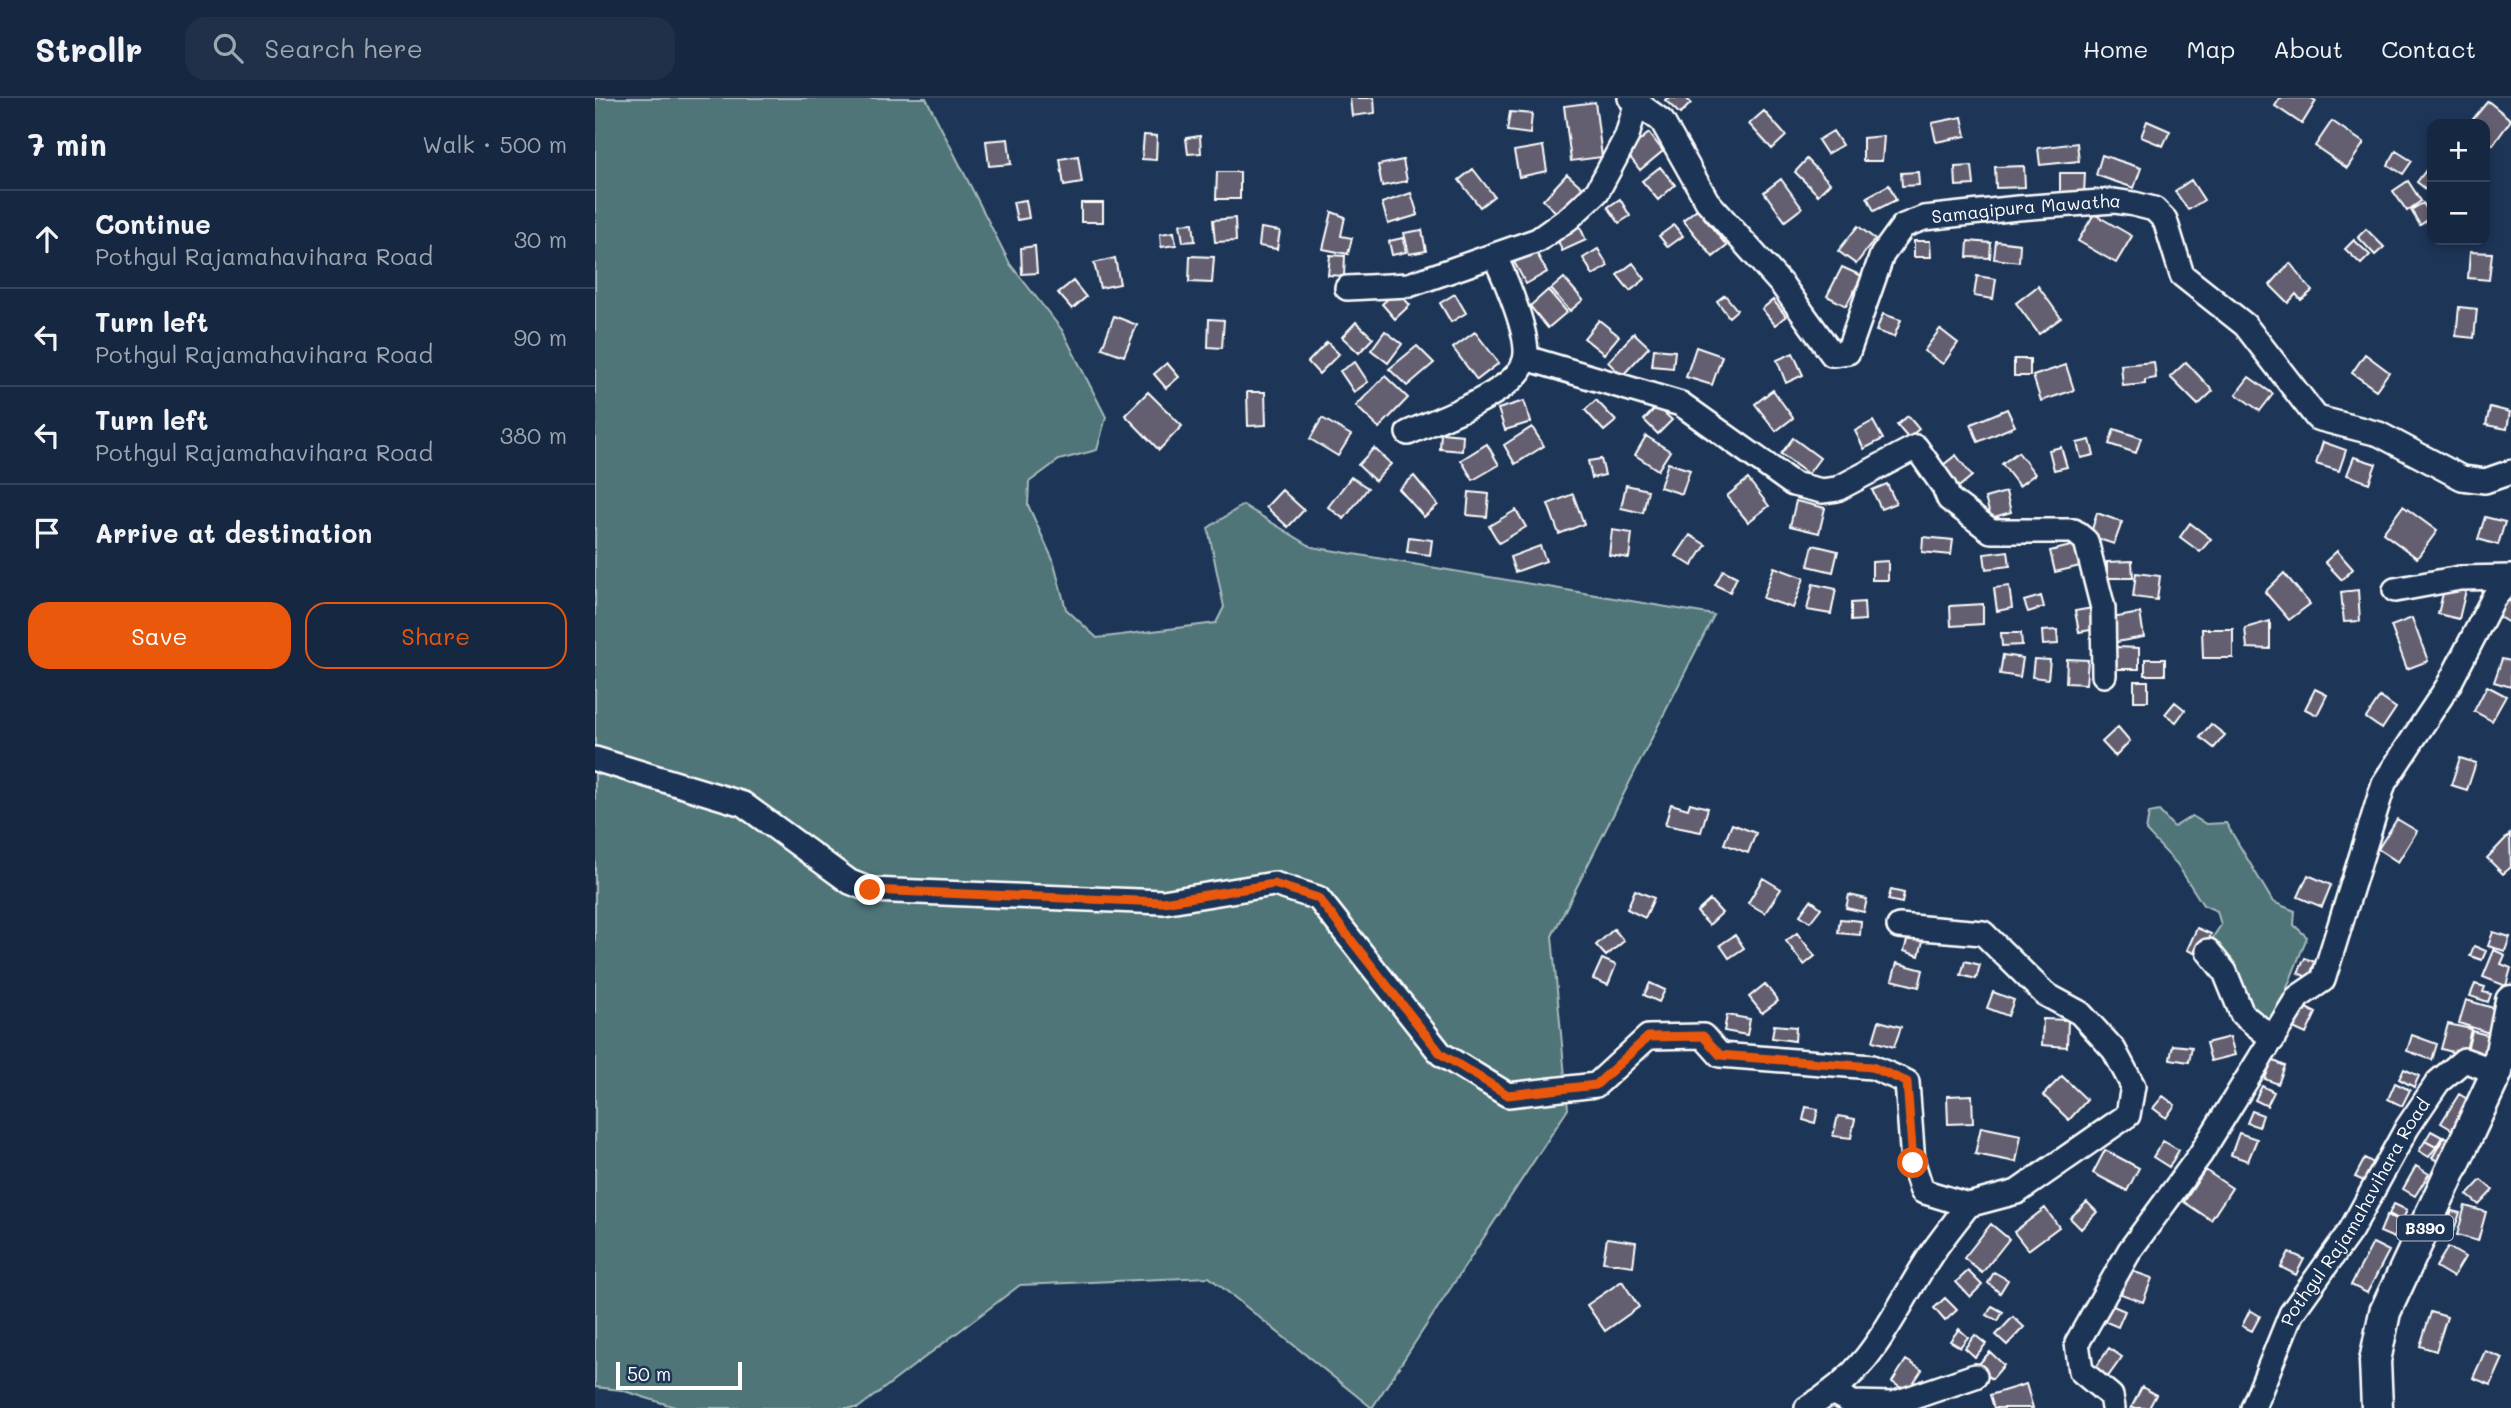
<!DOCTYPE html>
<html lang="en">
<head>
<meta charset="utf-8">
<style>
	body { margin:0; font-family:Mali,sans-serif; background:#1f3048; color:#f1f3f6 }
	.controls { position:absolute; right:21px; top:21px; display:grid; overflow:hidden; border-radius:14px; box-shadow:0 4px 10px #0003 }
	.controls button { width:63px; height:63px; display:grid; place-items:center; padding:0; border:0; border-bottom:2px solid #35445a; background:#162841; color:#f1f3f6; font:35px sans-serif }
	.scale { position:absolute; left:21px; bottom:18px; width:126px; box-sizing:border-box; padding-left:7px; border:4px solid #fff; border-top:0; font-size:19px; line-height:24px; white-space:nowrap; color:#fff; -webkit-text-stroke:5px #1d3557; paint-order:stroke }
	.stop { position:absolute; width:21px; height:21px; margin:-16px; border:5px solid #ea580c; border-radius:50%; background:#fff }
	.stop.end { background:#ea580c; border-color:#fff; box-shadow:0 2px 7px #0008 }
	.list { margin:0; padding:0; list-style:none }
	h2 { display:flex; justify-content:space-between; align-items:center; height:91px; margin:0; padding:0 28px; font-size:30px }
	h2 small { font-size:23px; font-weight:400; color:#9ea6b1 }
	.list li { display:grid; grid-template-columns:46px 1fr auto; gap:21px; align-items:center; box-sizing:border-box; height:98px; padding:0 28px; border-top:2px solid #35445a }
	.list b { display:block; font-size:26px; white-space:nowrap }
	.list p { margin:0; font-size:23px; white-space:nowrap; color:#9ea6b1 }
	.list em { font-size:23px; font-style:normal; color:#9ea6b1 }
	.actions { display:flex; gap:14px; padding:21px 28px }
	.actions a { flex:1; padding:16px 0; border:2px solid #ea580c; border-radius:21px; text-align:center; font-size:24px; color:#ea580c }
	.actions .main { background:#ea580c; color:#fff }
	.icon { flex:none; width:38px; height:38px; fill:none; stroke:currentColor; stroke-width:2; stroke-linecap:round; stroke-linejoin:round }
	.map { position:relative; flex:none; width:1916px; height:1310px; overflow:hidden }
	header { display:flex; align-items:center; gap:42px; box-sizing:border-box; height:98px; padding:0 35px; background:#162841; border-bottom:2px solid #35445a }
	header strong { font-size:33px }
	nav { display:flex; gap:38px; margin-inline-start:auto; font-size:24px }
	.search { width:490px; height:63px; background:#1f3048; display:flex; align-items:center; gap:18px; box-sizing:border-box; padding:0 24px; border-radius:21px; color:#9ea6b1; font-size:26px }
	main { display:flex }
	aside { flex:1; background:#162841 }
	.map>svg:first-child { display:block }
	.green { fill:#507578; stroke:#a8babc; stroke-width:2 }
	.building { fill:#635e70; stroke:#fff; stroke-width:2 }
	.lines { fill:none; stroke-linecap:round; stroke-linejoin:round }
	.minor-casing { stroke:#fff; stroke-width:28 }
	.major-casing { stroke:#fff; stroke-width:35 }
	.minor { stroke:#1d3557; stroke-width:23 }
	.major { stroke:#1d3557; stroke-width:30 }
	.route { stroke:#ea580c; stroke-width:9 }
	.labels { text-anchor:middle; stroke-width:7; stroke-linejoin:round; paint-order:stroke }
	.shield { fill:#1d3557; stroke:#bbc2cd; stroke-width:2 }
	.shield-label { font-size:16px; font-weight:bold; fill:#fff }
	.street-label { font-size:18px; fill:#fff; stroke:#1d3557 }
</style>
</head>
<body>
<header>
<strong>Strollr</strong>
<div class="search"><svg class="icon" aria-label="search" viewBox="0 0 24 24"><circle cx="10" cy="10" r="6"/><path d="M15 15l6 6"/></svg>Search here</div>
<nav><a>Home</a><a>Map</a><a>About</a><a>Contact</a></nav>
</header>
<main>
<aside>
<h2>7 min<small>Walk · 500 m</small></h2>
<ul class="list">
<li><svg class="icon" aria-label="ahead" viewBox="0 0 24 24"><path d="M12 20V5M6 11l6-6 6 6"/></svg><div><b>Continue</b><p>Pothgul Rajamahavihara Road</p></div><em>30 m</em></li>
<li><svg class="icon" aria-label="left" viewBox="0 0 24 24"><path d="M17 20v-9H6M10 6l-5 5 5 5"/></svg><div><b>Turn left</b><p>Pothgul Rajamahavihara Road</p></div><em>90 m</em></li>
<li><svg class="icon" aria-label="left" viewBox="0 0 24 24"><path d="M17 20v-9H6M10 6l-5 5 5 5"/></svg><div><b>Turn left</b><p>Pothgul Rajamahavihara Road</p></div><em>380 m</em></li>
<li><svg class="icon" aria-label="arrive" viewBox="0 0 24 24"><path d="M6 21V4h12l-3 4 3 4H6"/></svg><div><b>Arrive at destination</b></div></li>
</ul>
<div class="actions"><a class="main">Save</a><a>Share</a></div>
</aside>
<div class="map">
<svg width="1916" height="1310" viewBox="0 0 1916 1310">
	<rect width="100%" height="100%" fill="#1d3557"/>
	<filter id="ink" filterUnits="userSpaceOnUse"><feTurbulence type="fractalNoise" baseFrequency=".0143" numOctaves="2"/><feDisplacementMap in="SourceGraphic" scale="14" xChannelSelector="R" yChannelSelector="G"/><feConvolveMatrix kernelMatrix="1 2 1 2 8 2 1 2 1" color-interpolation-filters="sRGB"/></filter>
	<g filter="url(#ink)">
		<path class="green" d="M0,0h331l84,166 52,66 44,87 -9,33 -38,10 -30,22 -1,23 25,55 13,49 31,29 119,-15 8,-16 -16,-79 35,-23 69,42 402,68 -162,321 16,173 -196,299 -163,-131 -189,8 -162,123h-180l-57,-18 -26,-3z
			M1564,713l15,16 18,-11 14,8 20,-1 47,79 22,9 -1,14 13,12 -37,94 -24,-20 -11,-35 -22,-39 8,-12 -4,-14 -14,-6 -26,-41 -31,-33 3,-18z"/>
		<path class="building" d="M755,0h24l1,15 -23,3z
			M1072,0h19l5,5 -11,11 -15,-14z
			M1685,0h31l5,3 -14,23 -27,-18z
			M1893,3l23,19 -18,25 -8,-7v-14h-16z
			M1000,4l7,55 -31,4 -7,-55z
			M1169,13l22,25 -14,13 -23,-25z
			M915,14l22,2 -2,20 -23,-3z
			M1367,19l4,19 -30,6 -4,-19z
			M1552,23l23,10 -7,15 -22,-9z
			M1737,23l32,22 -17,25 -32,-22z
			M1238,33l9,14 -15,9 -9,-14z
			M1054,35l14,18 -23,19 -14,-18z
			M549,37l13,1 -1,24 -14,-1z
			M605,38l1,17 -13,1 -2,-16z
			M1289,38l-2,25h-19v-23z
			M413,41l3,25 -22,2 -3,-25z
			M1482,45l2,18 -39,4 -2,-17z
			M948,48l4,25 -28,6 -5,-26z
			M1801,53l16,10 -9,13 -15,-9z
			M1507,57l39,13 -7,20 -38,-13z
			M483,58l4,27 -18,3 -4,-27z
			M1212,61l23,24 -12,12 -23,-23z
			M808,62l4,21 -25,5 -4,-21z
			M1377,68l2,19 -18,1 -1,-19z
			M1429,68l1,21 -29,1 -1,-21z
			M1065,69l15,18 -17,15 -16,-19z
			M878,71l21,27 -14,11 -21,-27z
			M1832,71l5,4v21l-15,-12z
			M622,74h23v27h-24z
			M1323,74l1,13 -17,1 -1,-13z
			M1465,75h25l-1,21h-24z
			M972,76l17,15 -24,27 -17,-16z
			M1186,81l21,29 -17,13 -21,-29z
			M1596,82l13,20 -16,10 -13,-19z
			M1813,83l13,20 -14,10 -14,-20z
			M1294,87l7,15 -22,11 -7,-14z
			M816,95l7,22 -30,9 -6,-21z
			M1025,101l10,17 -11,7 -11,-16z
			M431,102l3,18 -12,2 -4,-18z
			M486,105h22v19h-22z
			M1828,105l9,14 -12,8 -9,-15z
			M1102,111l30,37 -14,11 -30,-37z
			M737,114l13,5 -4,19 11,2 -4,16 -25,-5z
			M1499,116l38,22 -16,27 -38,-22z
			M640,120l1,23 -21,1 -2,-22z
			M598,125l2,18 -12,1 -3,-18z
			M984,127l7,15 -24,11 -6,-16z
			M1079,127l9,11 -15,11 -9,-11z
			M1263,128l17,13 -19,25 -18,-13z
			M666,130l19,3 -3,18 -18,-3z
			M1771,131l18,18 -9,8 -17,-18z
			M827,132l4,21 -17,3 -5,-21z
			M579,134l2,13 -15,2 -1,-13z
			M808,140l3,14 -14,3 -3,-14z
			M1759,142l16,15 -9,9 -16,-15z
			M1319,143h16l1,16h-17z
			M1373,143l23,2 -1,15 -23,-1z
			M1401,143l24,3 -1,18 -25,-3z
			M440,148l2,27 -15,1 -1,-26z
			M1003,151l10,17 -15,9 -10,-17z
			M940,152l12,22 -21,12 -12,-22z
			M1875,154l22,1 -3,27 -21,-2z
			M735,157l15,1 -1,20 -16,-1z
			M595,158l24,1 -2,26 -23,-1z
			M520,160l5,26 -20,4 -6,-25z
			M1038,165l12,16 -15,12 -13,-16z
			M1695,165l22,28 -11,9 -5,-6 -8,9 -18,-18z
			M1247,169l20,9 -16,30 -19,-10z
			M1382,178l19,3 -3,20 -19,-3z
			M969,180l19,22 -13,11 -19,-22z
			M478,183l13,16 -14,12 -14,-16z
			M1443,188l23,32 -22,16 -23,-31z
			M953,192l19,22 -19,16 -18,-22z
			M802,193l13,14 -15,14 -13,-15z
			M860,196l11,19 -15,9 -11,-19z
			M1130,197l12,15 -8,7 -12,-16z
			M1178,202l13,16 -11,9 -13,-16z
			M1864,209l18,2 -3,29 -18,-2z
			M1288,216l18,6 -7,17 -18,-6z
			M519,218l23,9 -13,31 -22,-8z
			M614,221l15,1 -2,28 -14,-1z
			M1004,222l20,16 -15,18 -20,-16z
			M761,224l17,16 -14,15 -17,-16z
			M1345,231l18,14 -15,21 -19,-13z
			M790,233l17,13 -14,19 -17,-13z
			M880,234l24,31 -22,17 -24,-32z
			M1039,235l15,14 -27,29 -14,-14z
			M732,244l12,12 -20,20 -11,-12z
			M822,248l17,17 -27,23 -18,-17z
			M1101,249l26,9 -10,29 -26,-8z
			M1059,251l21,2 -2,17 -21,-2z
			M1198,255l10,22 -17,8 -9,-23z
			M1770,256l24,18 -13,18 -24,-17z
			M1419,261h16v17h-16z
			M760,264l13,20 -14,10 -14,-21z
			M1559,264l2,16 -11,2v4l-22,2 -2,-21z
			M1591,264l27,29 -15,14 -28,-28z
			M572,265l12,14 -13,11 -12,-14z
			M1471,267l8,25 -33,11 -8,-25z
			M790,278l23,22 -29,30 -23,-22z
			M1654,279l24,17 -13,17 -24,-17z
			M1178,292l20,28 -17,13 -21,-27z
			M553,294l34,34 -23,24 -34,-35z
			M652,294h18l1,33 -18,1z
			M1001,302l20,21 -12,10 -19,-21z
			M929,303l7,21 -26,8 -7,-21z
			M1062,308l15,14 -14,14 -14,-14z
			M1895,309l20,5 -3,17 -21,-4z
			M1412,311l8,17 -37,16 -7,-18z
			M1313,318l11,13 -11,9 -11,-13z
			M727,320l29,17 -13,21 -28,-17z
			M1278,323l10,18 -19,10 -9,-18z
			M937,329l12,19 -29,18 -11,-19z
			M1519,331l27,9 -5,15 -27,-9z
			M846,335l22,2 -1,16 -22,-2z
			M1051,338l24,15 -12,19 -23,-15z
			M1198,340l27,20 -12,16 -27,-20z
			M1495,342l4,15 -13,3 -4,-15z
			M1728,344l23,8 -7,21 -23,-7z
			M892,346l12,21 -26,15 -12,-20z
			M1466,349l6,20 -13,3 -5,-20z
			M779,350l17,16 -16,17 -17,-16z
			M1423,354l17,22 -16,12 -17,-22z
			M1361,357l16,21 -17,14 -17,-21z
			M1759,359l22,7 -7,19 -22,-8z
			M1006,361l4,16 -13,3 -4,-17z
			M1073,365l22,7 -8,24 -22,-7z
			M819,378l24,29 -14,12 -25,-28z
			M756,379l17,11 -24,31 -16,-12z
			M1153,381l21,27 -21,16 -21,-26z
			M1292,386l9,19 -15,6 -9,-19z
			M1031,387l22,5 -5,23 -22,-5z
			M687,392l22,20 -16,17 -22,-20z
			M874,394l20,2 -2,23 -20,-2z
			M1411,394l5,20 -20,6 -6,-20z
			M978,396l11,30 -25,10 -11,-30z
			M1201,403l29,7 -6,25 -29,-7z
			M1808,408l34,25 -20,27 -34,-25z
			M921,412l10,17 -27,16 -10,-17z
			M1502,415l25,9 -8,22 -24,-8z
			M1890,419l20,5 -7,23 -20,-6z
			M1595,425l21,16 -11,13 -20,-15z
			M1017,432l20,3 -3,25 -20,-3z
			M1095,437l16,10 -14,21 -16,-10z
			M814,439l23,3 -2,15 -23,-3z
			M1328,439l30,3 -2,15 -29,-3z
			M1218,447l25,6 -5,21 -25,-6z
			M1480,447l5,21 -25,6 -5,-21z
			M945,448l6,15 -31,11 -5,-15z
			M1413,453l2,15 -24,3 -2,-15z
			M1742,453l16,18 -11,11 -17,-18z
			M1293,463v19h-16v-18z
			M1537,463l1,17h-26v-16z
			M1179,469l30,11 -11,30 -30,-10z
			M1128,472l14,7 -7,15 -15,-7z
			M1541,475l24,3 -3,24 -24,-3z
			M1689,475l26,31 -21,16 -24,-28z
			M1218,486l23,5 -5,25 -24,-4z
			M1850,487l21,5 -7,29 -21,-5z
			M1414,488l3,22 -15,3 -3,-23z
			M1763,492l2,31 -16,1 -3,-30z
			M1446,498l3,11 -16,5 -4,-11z
			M1909,500l7,4v22l-17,-10z
			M1269,504l1,18 -14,1v-18z
			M1388,506v20l-32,2 -1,-20z
			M1498,510l3,21 -17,3 -4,-21z
			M1545,515l4,24 -28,5 -4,-24z
			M1817,520l16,43 -21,8 -16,-43z
			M1675,523v28l-23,-1 -2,-20z
			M1607,531h31v29h-30z
			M1462,532l1,14 -15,1 -1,-14z
			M1406,535h20l1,12 -20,1z
			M1521,549l23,1v21h-23z
			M1408,557l20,3 -3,19 -20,-3z
			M1439,561l16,1 -2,19 -16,-2z
			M1472,561l21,1 -2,24 -20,-1z
			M1550,561h20v16h-20z
			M1907,561l9,2v26l-17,-5z
			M1539,583h14v20h-14z
			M1892,588l19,10 -14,25 -18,-10z
			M1720,591l12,6 -10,20 -12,-6z
			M1785,599l16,11 -14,21 -16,-11z
			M1580,604l10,8 -9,12 -11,-8z
			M1616,626l14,11 -11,13 -14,-11z
			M1523,629l12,14 -15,15 -13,-14z
			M1865,660l16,5 -9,27 -16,-5z
			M1095,705l18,5 -7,24 -36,-7 6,-21 17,5z
			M1802,721l20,12 -19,31 -20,-13z
			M1137,726l24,9 -8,20 -24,-9z
			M1915,736l1,33 -8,7 -16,-16z
			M1713,777l23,10 -9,22 -24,-10z
			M1168,780l18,11 -16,24 -17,-10z
			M1040,792l19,8 -9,20 -18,-9z
			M1296,792l13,3 -2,10 -14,-3z
			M1254,797l18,4 -3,13 -18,-4z
			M1115,802l12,13 -13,12 -12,-13z
			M1216,802l10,8 -11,14 -10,-7z
			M1245,821l21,2 -1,14 -22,-2z
			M1602,830l14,6 -10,22 -14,-6z
			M1019,831l10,12 -18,15 -10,-11z
			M1898,834l17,5 -5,14 -17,-5z
			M1202,835l18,23 -11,9 -18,-24z
			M1140,837l9,13 -15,10 -9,-13z
			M1313,839l15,4 -4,15 -15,-5z
			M1879,848l12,5 -4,9 -12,-4z
			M1899,852l11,5 -4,9 10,4 -5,18 -23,-9z
			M1710,860l10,4 -6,16 -11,-5z
			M1007,861l14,6 -8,20 -15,-6z
			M1370,863l15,4 -4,14 -15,-4z
			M1302,865l26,7 -4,17 -27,-7z
			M1055,885l15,7 -6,12 -15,-7z
			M1170,886l13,17 -16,12 -13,-16z
			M1880,886l10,3 -2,5 8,2 -3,8 -18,-6z
			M1398,894l21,8 -6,16 -21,-8z
			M1871,902l34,10 -8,24 -33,-11z
			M1707,908l14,7 -10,21 -15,-7z
			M1132,917l23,4 -3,16 -23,-4z
			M1448,921l25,1 -1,27 -25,-2z
			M1284,923l22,6 -7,20 -21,-6z
			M1853,926l23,5 -6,26 -24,-6z
			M1179,927l22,2 -1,14 -23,-3z
			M1877,933l19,5 -7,24 -18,-5z
			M1817,937l25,9 -5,16 -25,-9z
			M1635,939l5,18 -24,6 -5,-18z
			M1578,947l19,2 -3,15 -19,-3z
			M1677,962l13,6 -7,18 -13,-5z
			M1809,971l15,7 -5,11 -15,-8z
			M1467,978l25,24 -18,20 -26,-25z
			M1800,985l15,7 -8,16 -14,-7z
			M1667,988l12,6 -7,14 -12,-6z
			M1864,996l15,9 -18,29 -15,-9z
			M1377,997l1,28 -25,1 -1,-28z
			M1568,998l12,9 -9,13 -13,-10z
			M1211,1009l12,2 -3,14 -12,-3z
			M1657,1013l11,4 -4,12 -12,-4z
			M1243,1018l17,3 -4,19 -18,-2z
			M1386,1029l40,8 -5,27 -41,-8z
			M1836,1033l11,6 -6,10 -11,-6z
			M1644,1035l18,6 -9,22 -17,-6z
			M1849,1039l8,5 -12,20 -8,-4z
			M1568,1043l16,9 -10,17 -16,-10z
			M1830,1043l11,6 -7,10 -10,-6z
			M1510,1052l34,18 -12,23 -34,-18z
			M1770,1060l10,6 -9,18 -11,-5z
			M1821,1068l13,8 -14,22 -12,-7z
			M1610,1072l27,18 -21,32 -27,-18z
			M1886,1082l12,10 -14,15 -12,-10z
			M1492,1104l10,10 -16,17 -11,-11z
			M1799,1106l13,6 -5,11 -13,-7z
			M1870,1108l21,6 -8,29 -21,-6z
			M1450,1110l14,19 -31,23 -14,-18z
			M1857,1113l8,2 -6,17 -8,-3z
			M1792,1117l14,6 -7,17 -14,-6z
			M1396,1126l18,15 -27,34 -18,-15z
			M1012,1140l29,4 -3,24 -30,-4z
			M1778,1145l16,8 -22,42 -16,-8z
			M1853,1149l17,10 -12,20 -17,-10z
			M1694,1154l15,7 -8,16 -15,-8z
			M1534,1172l23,8 -9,24 -22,-8z
			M1373,1173l14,14 -12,12 -14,-15z
			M1399,1174l14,8 -8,13 -12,-10z
			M1027,1183l17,26 -34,24 -18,-26z
			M1350,1200l12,12 -12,11 -11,-13z
			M1516,1207l14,6 -7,16 -14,-6z
			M1397,1208l11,6 -5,9 -11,-6z
			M1655,1212l10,6 -8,15 -10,-5z
			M1836,1214l16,5 -11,34 -16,-5z
			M1418,1219l11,10 -17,18 -11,-10z
			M1364,1231l9,8 -8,10 -10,-6z
			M1380,1237l11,9 -11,13 -10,-9z
			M1514,1250l13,9 -15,21 -12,-9z
			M1890,1253l18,7 -12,27 -18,-7z
			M1395,1254l14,13 -12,14 -15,-13z
			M1311,1262l16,10 -15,22 -15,-10z
			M1431,1286l7,24h-39l-4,-13z
			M1547,1289l14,8 -7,13h-18z"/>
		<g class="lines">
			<g class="minor-casing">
				<g id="minor">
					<path id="s1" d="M1035,0l32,23 45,80 76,85 49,68 16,-2 34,-97 21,-29 21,-8 94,-10 96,-7 20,3 20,5 11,11 17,55 63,50 72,93 62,16 83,44 23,3 26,-9"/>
					<path d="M752,190l62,-3 129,-45 31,-22 28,-26 30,-56 10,-35"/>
					<path d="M931,260l155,46 112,80 29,7 15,-2 79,-42 28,40 5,12 42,32h83l12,10 17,67 1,67"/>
					<path d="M813,335c30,-14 108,-40 117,-73 6,-23 -20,-82 -30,-103"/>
					<path d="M1800,492l65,-12 51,-1"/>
					<path d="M0,661l148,45 107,78 20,8 293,12 111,-18 44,14 123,156 67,41 88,-10 52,-48 55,-1 17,19 152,12 35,15 6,81 9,28 46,14"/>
					<path d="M1304,828l84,7 62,61 35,19 34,37 19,36 -5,29 -111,77 -49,13"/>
					<path d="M1613,853l17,21 17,42 31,25"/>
					<path d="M1239,1295l19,10 40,1 82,-28"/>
					<path d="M1212,1310c69,-40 84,-93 125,-155 11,-16 24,-32 36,-48"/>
					<path d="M1518,1310l-2,-12 -30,-25 -4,-28 53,-93 70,-95 98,-158 25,-17 61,-197 64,-97 46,-89 17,-17"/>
					<path id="s2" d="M1658,1310l38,-94 60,-84 56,-102 31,-46 26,-22 33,12"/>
				</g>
			</g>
			<g class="major-casing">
				<path id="major" d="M1782,1310l-2,-47 10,-49 112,-240 14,-71"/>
			</g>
			<use href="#minor" class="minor"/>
			<use href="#major" class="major"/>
		</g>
	</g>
	<g class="lines" filter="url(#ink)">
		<path class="route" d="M275,792l293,12 111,-18 44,14 123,156 67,41 88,-10 52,-48 55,-1 17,19 152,12 35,15 6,81"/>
	</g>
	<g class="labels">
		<rect class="shield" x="1802" y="1117.5" width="56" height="25" rx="5"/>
		<g class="shield-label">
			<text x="1830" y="1136">B390</text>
		</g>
		<g class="street-label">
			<text dy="6" stroke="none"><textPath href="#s1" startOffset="609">Samagipura Mawatha</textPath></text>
			<text dy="6" stroke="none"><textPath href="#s2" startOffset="222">Pothgul Rajamahavihara Road</textPath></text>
		</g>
	</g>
</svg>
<div class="controls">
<button>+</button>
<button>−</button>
</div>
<div class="scale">50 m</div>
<div class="stop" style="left:1318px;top:1065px"></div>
<div class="stop end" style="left:275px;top:792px"></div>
</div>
</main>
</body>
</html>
